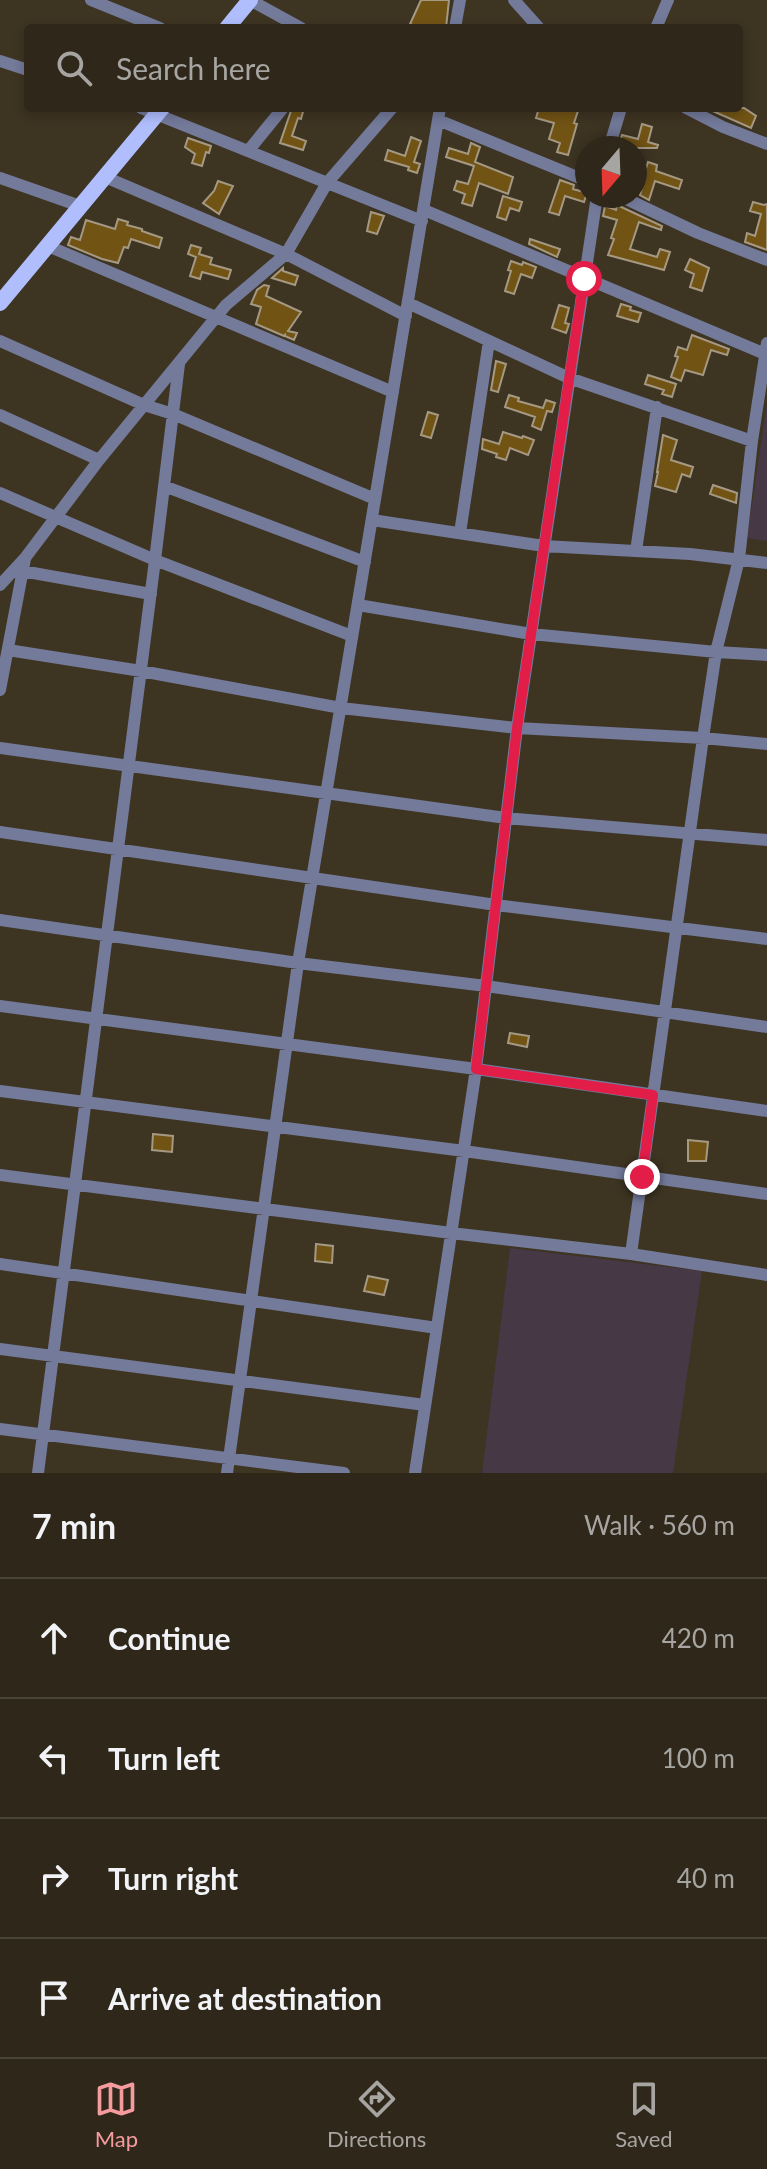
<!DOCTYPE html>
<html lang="en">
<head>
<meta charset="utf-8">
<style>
	body { margin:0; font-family:Lato,sans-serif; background:#3a3327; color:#f1f3f6 }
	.compass { position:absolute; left:575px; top:136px; width:72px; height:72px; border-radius:50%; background:#2e271a; box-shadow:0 4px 12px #0003; rotate:199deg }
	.stop { position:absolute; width:24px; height:24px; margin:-18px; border:6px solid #e11d48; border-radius:50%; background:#fff }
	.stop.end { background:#e11d48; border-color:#fff; box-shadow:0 2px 8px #0008 }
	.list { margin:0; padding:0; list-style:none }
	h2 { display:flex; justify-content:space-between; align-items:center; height:104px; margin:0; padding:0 32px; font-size:34px }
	h2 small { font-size:26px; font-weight:400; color:#a7a5a2 }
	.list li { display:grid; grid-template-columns:52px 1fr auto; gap:24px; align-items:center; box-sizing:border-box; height:120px; padding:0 32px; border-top:2px solid #494439 }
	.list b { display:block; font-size:30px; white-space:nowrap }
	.list em { font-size:26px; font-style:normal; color:#a7a5a2 }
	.icon { flex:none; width:44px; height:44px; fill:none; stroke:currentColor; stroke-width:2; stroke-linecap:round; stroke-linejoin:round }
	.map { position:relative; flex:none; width:767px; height:1473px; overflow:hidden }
	.search { position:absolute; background:#2e271a; box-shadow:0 4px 12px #0003; left:24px; right:24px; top:24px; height:88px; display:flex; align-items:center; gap:20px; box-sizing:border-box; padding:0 28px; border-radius:8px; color:#a7a5a2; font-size:30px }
	.sheet { height:584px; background:#2e271a }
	nav { display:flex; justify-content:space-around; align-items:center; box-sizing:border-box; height:112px; border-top:2px solid #494439; background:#2e271a; font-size:22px; color:#a7a5a2 }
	nav a { display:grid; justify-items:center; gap:4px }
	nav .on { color:#f59b9e }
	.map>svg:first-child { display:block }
	.education { fill:#463845 }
	.building { fill:#715314; stroke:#a59984; stroke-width:2 }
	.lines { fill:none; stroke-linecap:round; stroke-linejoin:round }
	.minor { stroke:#737a9a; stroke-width:12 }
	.major { stroke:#b0befe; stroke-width:16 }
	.route { stroke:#e11d48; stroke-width:10 }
</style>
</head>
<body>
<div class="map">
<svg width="767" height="1473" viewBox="0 0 767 1473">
	<rect width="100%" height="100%" fill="#3e3422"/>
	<path class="education" d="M767,403v138l-20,-3z
		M510,1248l192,23 -29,202h-191z"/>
	<path class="building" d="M421,0h28l-3,28h-26l-10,-4z
		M292,108h12l-3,11 -3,-1 -6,18 14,5 -3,9 -23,-7z
		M539,108h40l-5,15 3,1 -9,31 -11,-3 3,-9 -11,-4 5,-16 -18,-5z
		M706,108h38l12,8 -5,12z
		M642,124l10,3 -4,15 10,3 -1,3h-39l4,-13 16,4z
		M411,137l10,4 -7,21 6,2 -3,9 -9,-3 1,-3 -24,-7 3,-10 17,6z
		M188,138l23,8 -2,7 -3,-1 -4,14 -10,-3 3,-9 -10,-7z
		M471,143l9,4 -5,15 38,15 -5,17 -29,-11 -7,23 -10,-3 3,-9 -11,-4 3,-9 11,3 6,-18 -28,-9 3,-9 19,6z
		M648,162l9,3 -1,6 26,9 -3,9 -24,-8 -6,19 -9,-5 2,-7 -7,-2v-11l8,3z
		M560,180l14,5 -1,4 14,4 -3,9 -19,-6 -6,19 -10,-3z
		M218,181l15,5 -14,28 -16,-11 11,-12z
		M503,196l19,6 -3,9 -9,-3 -4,12 -9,-3z
		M753,202l11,3 3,-1v46l-22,-8 2,-9 8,3 6,-22 -11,-3z
		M617,205l45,21 -1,4 -22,-8 -9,27 27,8 3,-8 10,3 -6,18 -56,-15 6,-16 -3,-1 6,-18 -14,-4 2,-10 11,4z
		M371,212l13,4 -7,18 -10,-3z
		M118,219l10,3 -1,3 15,4v2l20,7 -3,10 -28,-9 -3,9 -4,-1 -6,16 -16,-4 -34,-14 3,-8 9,3 6,-20 29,9z
		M530,239l30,10 -3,8 -28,-13z
		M191,245l10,3 -2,6 13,4 -2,6 21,6 -3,9 -26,-7 -2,7 -10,-3 6,-19 -8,-3z
		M690,259l19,9 -7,23 -12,-4 4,-13 -9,-4z
		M511,261l11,4 1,-3 13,5 -4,11 -11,-4 -7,20 -9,-3 6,-20 -3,-1z
		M283,268v3l15,5 -3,9 -23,-7z
		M264,285l5,1 -3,10 35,16 -13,19 9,2 -3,7 -9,-4v-1l-1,1 -28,-12 5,-17 -10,-3 6,-14z
		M621,304l10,3 -1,3 11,3 -3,9 -21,-6z
		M559,305l10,3 -4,15 4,1 -3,9 -14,-5z
		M692,335l37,14 -2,6 -16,-5 -8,25 -18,-5 -4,11 -10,-4 7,-20 -3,-1 3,-9 9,3z
		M496,361l10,3 -8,28 -7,-2z
		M648,375l28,9 -4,13 -10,-3 2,-4 -19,-6z
		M509,395l10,3 -1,3 25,7 3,-8 9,3 -3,9 -5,-1 -6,19 -9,-4 3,-9 -30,-10z
		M428,412l10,3 -7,23 -10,-3z
		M503,432l19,6 1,-2 11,4 -6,15 -18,-7 -4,12 -10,-3 1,-3 -15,-5 1,-10 16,5z
		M663,435l14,5 -6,20 22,7 -3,10 -8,-3 -6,18 -21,-6 3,-14h-1z
		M713,485l24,8 -1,10 -26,-9z
		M510,1033l19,3 -2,11 -19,-4z
		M153,1134l20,2 -1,16 -20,-2z
		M688,1140l20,2 -2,19h-18z
		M316,1244l17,2 -1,17 -17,-2z
		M368,1276l20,4 -4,15 -20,-4z"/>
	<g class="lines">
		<path class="minor" d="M91,0l69,28
			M250,0l51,28
			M514,0l25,28
			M455,28l5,-28
			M656,28l12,-28
			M0,61l28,9
			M141,108l281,113
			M686,108l37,19 44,17
			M438,120l149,61
			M609,148l12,-40
			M248,151l35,-43
			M105,177l181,77 120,62
			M0,178l80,28
			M620,196l78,37 69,27
			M424,210l341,144
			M48,246l345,146
			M408,303l161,75 183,63
			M0,341l144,64 29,9 202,85
			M179,364l-24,196 197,76
			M0,415l99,45
			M164,486l201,76
			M0,493l155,67 -117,913
			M372,520l172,26 146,8 77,9
			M460,533l29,-192
			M636,551l21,-144
			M22,571l129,23
			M0,585l25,-27 74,-98 127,-155 60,-51 41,-71 65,-75
			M358,605l173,29 185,18 51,3
			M8,650l133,21 200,37 176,20 186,10 64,6
			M0,690l25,-131
			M0,748l506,70 261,22
			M0,832l496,73 271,34
			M0,920l298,43 188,23 281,41
			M0,1006l476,63 291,42
			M0,1091l464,60 303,43
			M0,1175l451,58 180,21 72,-516 13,-86 23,-93 13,-118 15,-98
			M631,1254l136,21
			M0,1264l437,64
			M0,1349l425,56
			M0,1429l344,44
			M227,1473l71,-510 142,-855
			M415,1473l61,-404 41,-341 80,-532"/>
		<path class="major" d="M227,28l23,-28
			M0,303l162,-195"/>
	</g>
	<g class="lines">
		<path class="route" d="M584,279l-67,449 -41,341 177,26 -11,82"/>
	</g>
</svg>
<svg class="compass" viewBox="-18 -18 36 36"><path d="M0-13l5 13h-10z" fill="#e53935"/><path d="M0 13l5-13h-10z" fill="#a7a5a2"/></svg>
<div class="stop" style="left:584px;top:279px"></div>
<div class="stop end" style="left:642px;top:1177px"></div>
<div class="search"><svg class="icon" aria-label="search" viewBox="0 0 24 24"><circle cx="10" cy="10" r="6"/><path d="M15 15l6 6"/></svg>Search here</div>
</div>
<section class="sheet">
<h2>7 min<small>Walk · 560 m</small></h2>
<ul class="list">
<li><svg class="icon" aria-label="ahead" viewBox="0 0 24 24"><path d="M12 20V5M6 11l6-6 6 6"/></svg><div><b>Continue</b></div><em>420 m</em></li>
<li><svg class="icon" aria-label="left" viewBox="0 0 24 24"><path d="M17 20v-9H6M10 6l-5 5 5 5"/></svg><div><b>Turn left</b></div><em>100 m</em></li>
<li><svg class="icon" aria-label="right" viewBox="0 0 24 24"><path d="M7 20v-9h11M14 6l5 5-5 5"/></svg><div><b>Turn right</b></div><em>40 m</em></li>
<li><svg class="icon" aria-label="arrive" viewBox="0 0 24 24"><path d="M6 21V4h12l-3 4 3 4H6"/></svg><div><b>Arrive at destination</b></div></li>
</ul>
</section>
<nav>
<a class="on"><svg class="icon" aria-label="map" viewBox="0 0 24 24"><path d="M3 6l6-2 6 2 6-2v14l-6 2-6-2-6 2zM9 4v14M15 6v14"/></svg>Map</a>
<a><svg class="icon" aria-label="directions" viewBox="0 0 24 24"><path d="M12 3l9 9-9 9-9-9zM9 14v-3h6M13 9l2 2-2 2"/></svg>Directions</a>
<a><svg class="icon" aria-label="saved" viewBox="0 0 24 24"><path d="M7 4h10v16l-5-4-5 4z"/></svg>Saved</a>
</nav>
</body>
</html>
